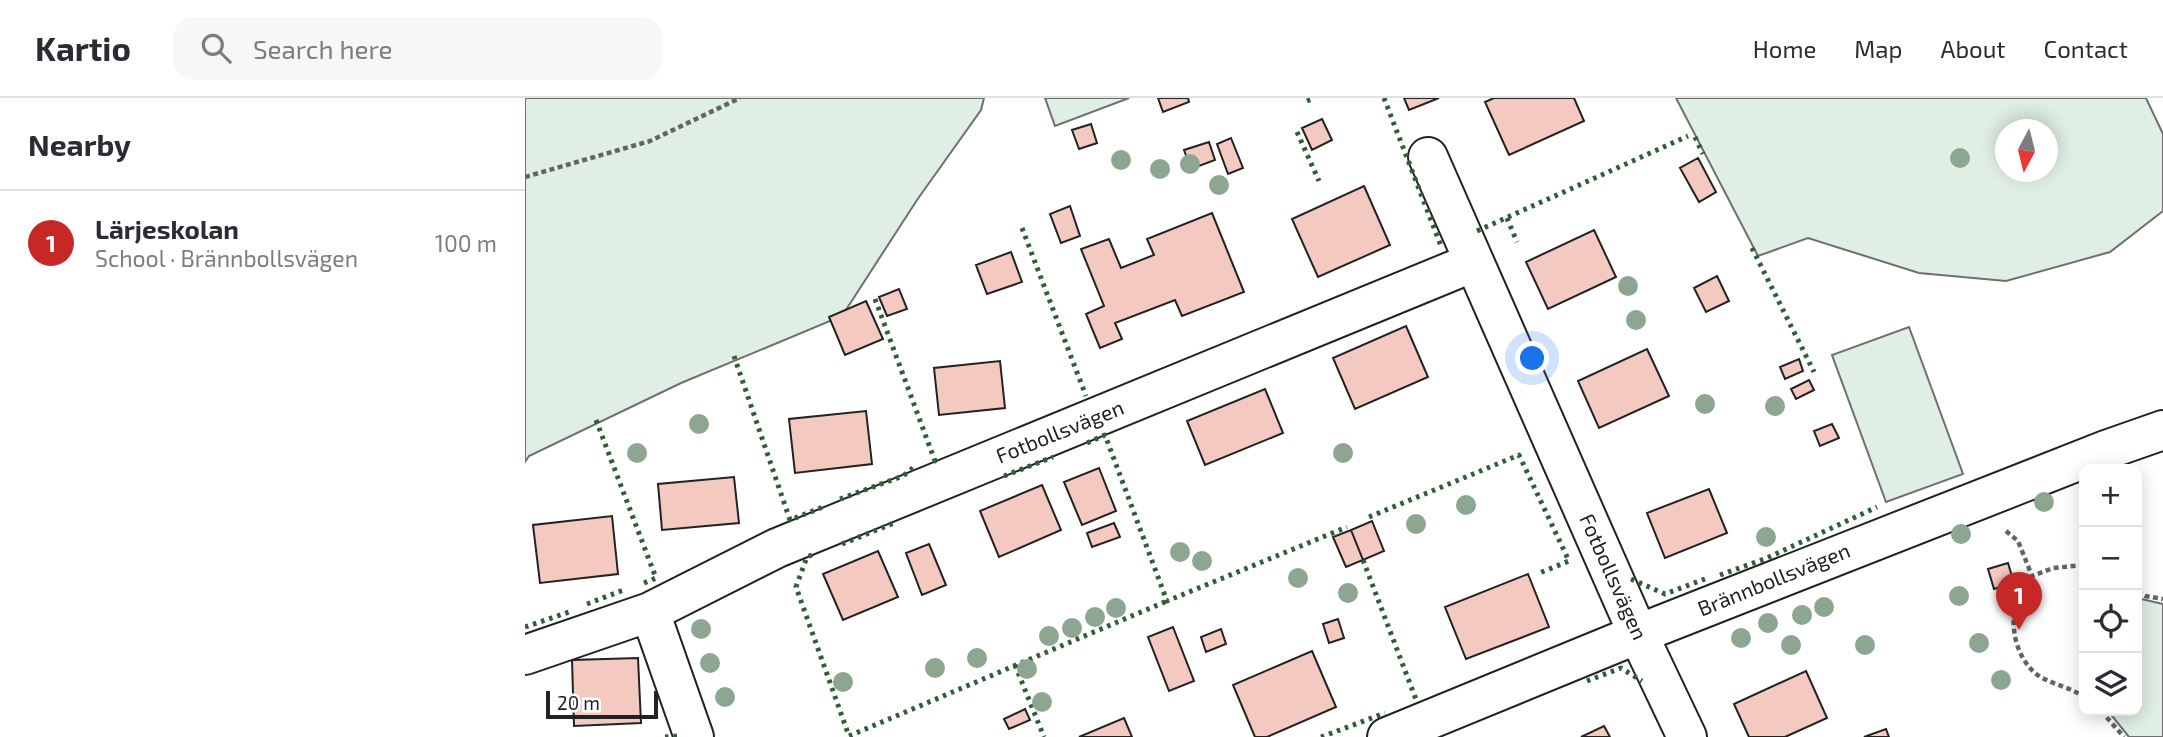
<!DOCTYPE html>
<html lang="en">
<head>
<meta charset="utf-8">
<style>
	body { margin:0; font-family:"Exo 2",sans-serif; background:#f7f7f7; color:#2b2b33 }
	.controls { position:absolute; right:21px; bottom:21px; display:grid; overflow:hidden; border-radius:14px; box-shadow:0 4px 18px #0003 }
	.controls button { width:63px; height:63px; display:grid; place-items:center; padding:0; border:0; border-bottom:2px solid #e1e1e2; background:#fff; color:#2b2b33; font:35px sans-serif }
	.compass { position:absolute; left:1470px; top:21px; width:63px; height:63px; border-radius:50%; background:#fff; box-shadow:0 4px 18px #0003; rotate:187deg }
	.scale { position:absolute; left:21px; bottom:18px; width:112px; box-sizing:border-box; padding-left:7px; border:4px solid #222; border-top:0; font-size:19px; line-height:24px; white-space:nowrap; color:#222; -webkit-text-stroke:5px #fff; paint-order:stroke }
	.you { position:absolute; left:1008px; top:261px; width:24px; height:24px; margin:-18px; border:5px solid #fff; border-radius:50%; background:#1a73e8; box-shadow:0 0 0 10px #1a73e833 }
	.badge { display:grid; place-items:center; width:46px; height:46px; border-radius:50%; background:#c62828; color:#fff; font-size:23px; font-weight:700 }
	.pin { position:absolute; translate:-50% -58px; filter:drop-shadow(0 2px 4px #0008) }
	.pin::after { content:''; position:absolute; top:37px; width:24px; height:21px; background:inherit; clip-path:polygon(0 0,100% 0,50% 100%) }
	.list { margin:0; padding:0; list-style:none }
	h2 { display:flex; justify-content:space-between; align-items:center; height:91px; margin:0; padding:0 28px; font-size:30px }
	h2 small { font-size:23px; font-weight:400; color:#7c7c81 }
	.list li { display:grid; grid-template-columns:46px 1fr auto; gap:21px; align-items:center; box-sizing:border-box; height:105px; padding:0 28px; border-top:2px solid #e1e1e2 }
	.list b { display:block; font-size:26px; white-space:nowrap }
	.list p { margin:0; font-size:23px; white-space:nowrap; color:#7c7c81 }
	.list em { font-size:23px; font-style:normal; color:#7c7c81 }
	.icon { flex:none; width:38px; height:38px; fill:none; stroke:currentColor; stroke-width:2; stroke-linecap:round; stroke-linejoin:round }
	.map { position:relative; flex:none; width:1638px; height:639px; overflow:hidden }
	header { display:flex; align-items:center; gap:42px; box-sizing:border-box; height:98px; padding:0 35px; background:#fff; border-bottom:2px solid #e1e1e2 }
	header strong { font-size:33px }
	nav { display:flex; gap:38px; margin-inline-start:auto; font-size:24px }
	.search { width:490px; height:63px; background:#f7f7f7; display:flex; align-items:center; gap:18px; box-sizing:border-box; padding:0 24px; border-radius:21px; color:#7c7c81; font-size:26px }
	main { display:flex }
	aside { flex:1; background:#fff }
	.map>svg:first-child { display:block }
	.green { fill:#e0efe3; stroke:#6f6f6f; stroke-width:2; fill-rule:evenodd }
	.building { fill:#f3c9c0; stroke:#222; stroke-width:2 }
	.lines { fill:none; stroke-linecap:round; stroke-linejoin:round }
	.minor-casing { stroke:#222; stroke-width:42 }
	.path { stroke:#646464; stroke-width:4.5; stroke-dasharray:5 3.5; stroke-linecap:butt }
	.minor { stroke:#fff; stroke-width:38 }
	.hedge { stroke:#2f5e38; stroke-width:5; stroke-dasharray:3.5 5; stroke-linecap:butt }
	.tree { fill:#8da692 }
	.labels { text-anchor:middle; stroke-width:5; stroke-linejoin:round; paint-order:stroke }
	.street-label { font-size:21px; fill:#222; stroke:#fff }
</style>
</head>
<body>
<header>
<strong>Kartio</strong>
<div class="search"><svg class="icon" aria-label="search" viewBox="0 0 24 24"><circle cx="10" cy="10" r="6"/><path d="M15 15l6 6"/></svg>Search here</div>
<nav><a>Home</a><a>Map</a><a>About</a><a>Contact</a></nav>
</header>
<main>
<aside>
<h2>Nearby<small></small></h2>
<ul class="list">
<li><span class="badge">1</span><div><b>Lärjeskolan</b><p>School · Brännbollsvägen</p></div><em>100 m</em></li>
</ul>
</aside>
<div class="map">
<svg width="1638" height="639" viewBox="0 0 1638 639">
	<rect width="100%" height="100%" fill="#fff"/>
	<path class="green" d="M0,0h459l-3,12 -64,90 -75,116 -161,67 -152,73 -4,6z
		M520,0h84l-74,28z
		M1151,0h470l17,36v77l-53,41 -104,29 -87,-8 -111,-35 -50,18zM1480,32h42v42h-42z
		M1384,229l54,147 -77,28 -54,-147z
		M1612,500l26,6v133h-34l-21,-26h29z"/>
	<path class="building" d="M633,0h30l1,4 -26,10z
		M879,0h35l-30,12z
		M969,0h80l10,23 -75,34 -24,-53z
		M797,21l10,21 -20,10 -10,-22z
		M566,26l6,19 -18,6 -7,-19z
		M706,40l12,30 -15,6 -11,-30z
		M684,44l6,18 -24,9 -7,-19z
		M1173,60l18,34 -17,10 -19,-34z
		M839,88l26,59 -72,32 -26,-58z
		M545,108l10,30 -19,7 -11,-29z
		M687,115l32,79 -62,24 -7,-16 -60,23 7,16 -22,9 -14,-34 18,-8 -23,-57 28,-10 12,29 33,-13 -7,-16z
		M1069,132l22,47 -68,32 -22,-47z
		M486,154l11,30 -35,12 -11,-29z
		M1192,178l12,25 -23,11 -12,-24z
		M374,191l8,20 -20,7 -8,-19z
		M341,203l17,38 -38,16 -16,-38z
		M881,228l22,51 -73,32 -22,-51z
		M1122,251l22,47 -70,32 -21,-47z
		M1274,261l4,12 -18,8 -5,-12z
		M475,263l5,47 -66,7 -5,-47z
		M1284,282l5,10 -18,9 -5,-10z
		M740,291l18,44 -78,32 -18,-44z
		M341,313l6,53 -77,9 -6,-54z
		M1307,326l7,14 -19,8 -6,-15z
		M574,370l17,43 -34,14 -18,-43z
		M209,379l5,46 -77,7 -4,-46z
		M517,387l19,45 -62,27 -19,-46z
		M1184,391l18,44 -62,25 -18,-45z
		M87,418l6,58 -78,9 -7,-58z
		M847,423l12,30 -21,9 -12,-30z
		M589,425l6,14 -28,10 -5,-14z
		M826,432l12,30 -17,7 -13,-30z
		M404,446l17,41 -24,10 -16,-42z
		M353,453l20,46 -55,23 -20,-46z
		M1483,465l6,20 -20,6 -6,-20z
		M1003,476l21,53 -83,32 -21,-52z
		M813,521l6,19 -15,5 -6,-19z
		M648,529l21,54 -25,10 -21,-54z
		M696,531l5,15 -20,8 -5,-15z
		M787,553l24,56 -69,30h-12l-22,-52z
		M113,560l3,65 -67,3 -2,-66z
		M1281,573l21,47 -42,19h-36l-15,-33z
		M500,611l5,11 -21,9 -5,-10z
		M599,620l8,19h-53z
		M1079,628l6,11h-29z
		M1361,631l3,8h-25z"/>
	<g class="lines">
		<g class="minor-casing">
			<path id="minor" d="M903,59l210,477 49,103
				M125,514l44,125
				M0,557l125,-43 127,-64 697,-286
				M862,639l251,-103 468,-184 57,-20"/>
		</g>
		<path class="path" d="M0,79l125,-36 90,-43
			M1481,433l12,10 14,35
			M1559,467l-31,3 -21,8c-7,11 -15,23 -17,35 -5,23 5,52 24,65 15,9 31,11 45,21
			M1612,494l8,4 18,3
			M1576,613l23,26"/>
		<use href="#minor" class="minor"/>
		<path class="hedge" d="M859,0l57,148
			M782,3l8,-3
			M772,34l22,49
			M1170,39l8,17
			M982,120l10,24
			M497,130l64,168
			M952,133l211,-95
			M1227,150l62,124
			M350,201l60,162 4,-2
			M209,258l56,164 33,-13
			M71,322l60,158 -12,5
			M562,345l18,-8 62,166 180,-74
			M479,378l49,-19
			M315,401l63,-23 11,-9
			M844,419l150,-62 50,106 -32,13
			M317,446l52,-21
			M287,457l-5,2 -11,30 53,149 318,-135
			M838,462l54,142
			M1195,477l47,-17 110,-51
			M1106,481l34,15 40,-15
			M62,506l39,-15
			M0,529l47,-16
			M490,567l29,72
			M1062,583l34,-13 21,13
			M140,639l13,-1
			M796,639l64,-24"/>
	</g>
	<g class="tree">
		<circle cx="1435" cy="60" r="10"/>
		<circle cx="596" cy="62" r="10"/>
		<circle cx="665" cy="66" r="10"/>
		<circle cx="635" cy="71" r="10"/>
		<circle cx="694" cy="87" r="10"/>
		<circle cx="1103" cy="188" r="10"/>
		<circle cx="1111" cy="222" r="10"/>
		<circle cx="1180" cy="306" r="10"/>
		<circle cx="1250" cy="308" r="10"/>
		<circle cx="174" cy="326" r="10"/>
		<circle cx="112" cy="355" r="10"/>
		<circle cx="818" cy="355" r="10"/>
		<circle cx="1519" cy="404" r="10"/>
		<circle cx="941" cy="407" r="10"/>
		<circle cx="891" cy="426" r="10"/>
		<circle cx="1436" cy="436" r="10"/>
		<circle cx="1241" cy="439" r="10"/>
		<circle cx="655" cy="454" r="10"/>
		<circle cx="677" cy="463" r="10"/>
		<circle cx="773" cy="480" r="10"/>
		<circle cx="823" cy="495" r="10"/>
		<circle cx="1434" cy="498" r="10"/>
		<circle cx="1299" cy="509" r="10"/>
		<circle cx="591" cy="510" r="10"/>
		<circle cx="1277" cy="517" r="10"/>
		<circle cx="570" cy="519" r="10"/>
		<circle cx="1243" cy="525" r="10"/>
		<circle cx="547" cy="530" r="10"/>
		<circle cx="176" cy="531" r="10"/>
		<circle cx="524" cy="538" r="10"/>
		<circle cx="1216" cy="540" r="10"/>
		<circle cx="1454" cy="545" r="10"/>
		<circle cx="1266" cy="547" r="10"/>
		<circle cx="1340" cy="547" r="10"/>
		<circle cx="452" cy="560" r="10"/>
		<circle cx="185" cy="565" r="10"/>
		<circle cx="410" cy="570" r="10"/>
		<circle cx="502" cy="571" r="10"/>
		<circle cx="1476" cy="582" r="10"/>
		<circle cx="318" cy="584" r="10"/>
		<circle cx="200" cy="599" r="10"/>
		<circle cx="517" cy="604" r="10"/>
	</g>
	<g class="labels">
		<g class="street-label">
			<text transform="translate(535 334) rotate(-22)" y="7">Fotbollsvägen</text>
			<text transform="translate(1088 479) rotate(66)" y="7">Fotbollsvägen</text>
			<text transform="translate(1249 482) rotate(-22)" y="7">Brännbollsvägen</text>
		</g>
	</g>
</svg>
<div class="controls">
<button>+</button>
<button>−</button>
<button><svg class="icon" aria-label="locate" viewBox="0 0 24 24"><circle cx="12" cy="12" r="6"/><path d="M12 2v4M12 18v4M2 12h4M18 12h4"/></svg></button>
<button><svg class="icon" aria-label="layers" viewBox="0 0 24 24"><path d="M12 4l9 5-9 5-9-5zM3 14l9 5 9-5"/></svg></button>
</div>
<svg class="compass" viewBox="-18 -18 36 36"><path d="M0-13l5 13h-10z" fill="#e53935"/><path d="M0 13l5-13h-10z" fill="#7c7c81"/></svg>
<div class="scale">20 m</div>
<div class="you"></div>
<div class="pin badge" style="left:1494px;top:532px">1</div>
</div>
</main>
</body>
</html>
